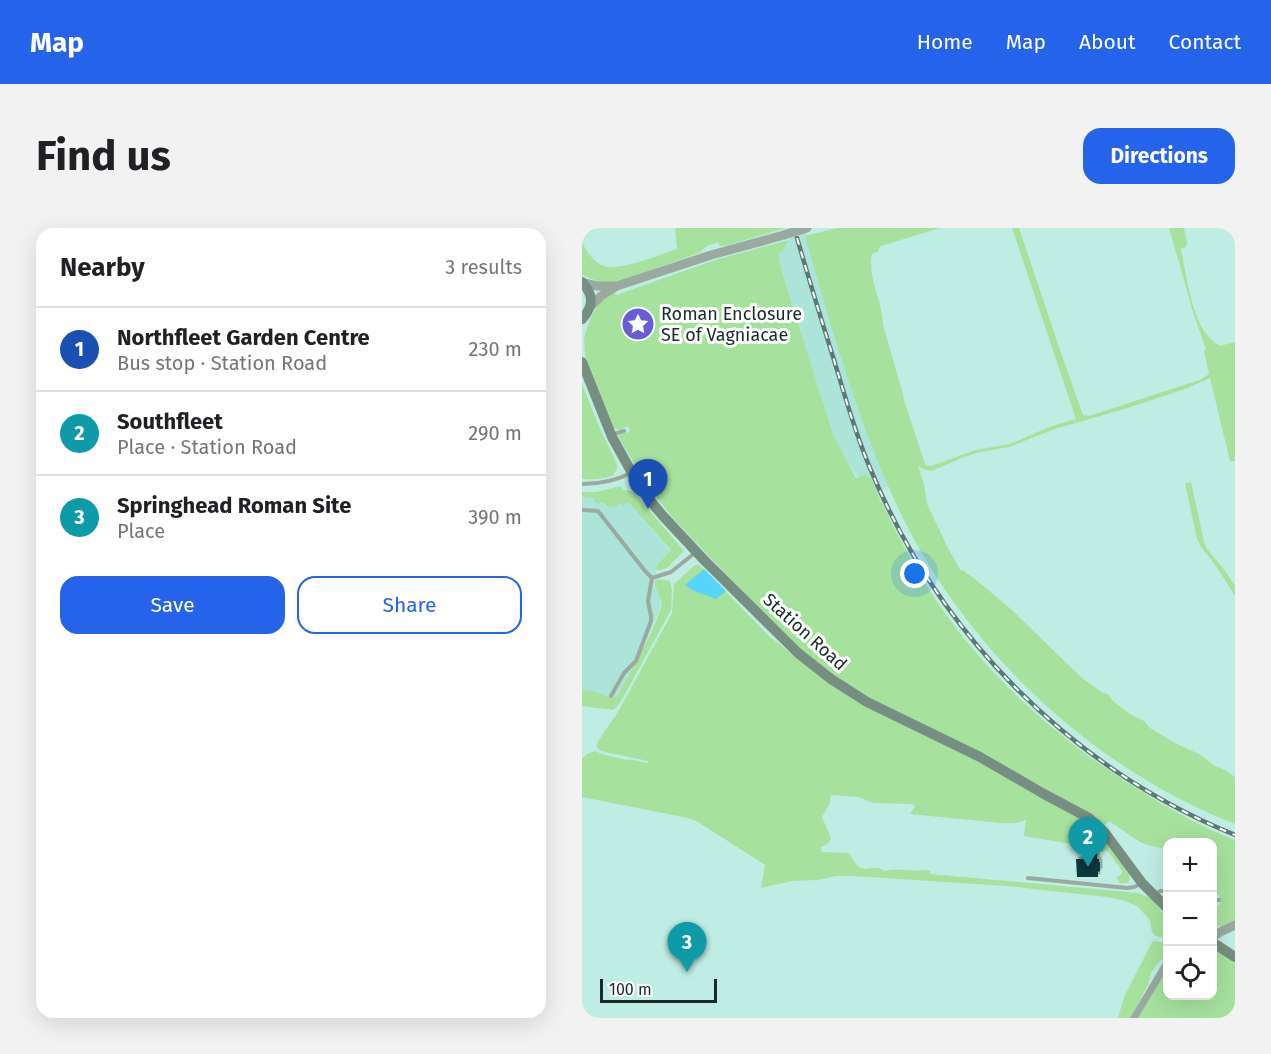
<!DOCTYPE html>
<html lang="en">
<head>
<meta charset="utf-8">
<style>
	body { margin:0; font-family:"Fira Sans",sans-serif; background:#f2f2f2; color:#202124 }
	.controls { position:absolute; right:18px; bottom:18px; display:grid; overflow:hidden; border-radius:12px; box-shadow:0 6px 24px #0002 }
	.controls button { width:54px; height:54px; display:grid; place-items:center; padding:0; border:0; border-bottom:2px solid #e0e0e0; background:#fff; color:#202124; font:30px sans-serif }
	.scale { position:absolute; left:18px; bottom:15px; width:117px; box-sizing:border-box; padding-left:6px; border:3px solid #1a2c29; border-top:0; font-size:16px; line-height:21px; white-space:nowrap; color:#1a2c29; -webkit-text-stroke:4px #fff; paint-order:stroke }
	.you { position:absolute; left:333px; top:346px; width:21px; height:21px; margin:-15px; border:4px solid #fff; border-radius:50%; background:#1a73e8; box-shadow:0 0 0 9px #1a73e833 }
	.badge { display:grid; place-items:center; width:39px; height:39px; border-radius:50%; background:#2563eb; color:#fff; font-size:20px; font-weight:700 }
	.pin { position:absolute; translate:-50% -50px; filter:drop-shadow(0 2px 3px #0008) }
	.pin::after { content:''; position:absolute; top:32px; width:21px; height:18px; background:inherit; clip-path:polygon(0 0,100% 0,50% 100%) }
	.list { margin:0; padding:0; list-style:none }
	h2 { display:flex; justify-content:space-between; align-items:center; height:78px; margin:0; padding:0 24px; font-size:26px }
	h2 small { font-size:20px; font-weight:400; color:#757577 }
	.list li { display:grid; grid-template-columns:39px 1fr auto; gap:18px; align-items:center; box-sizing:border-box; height:84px; padding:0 24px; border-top:2px solid #e0e0e0 }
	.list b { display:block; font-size:22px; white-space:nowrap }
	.list p { margin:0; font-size:20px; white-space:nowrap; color:#757577 }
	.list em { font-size:20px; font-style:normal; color:#757577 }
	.actions { display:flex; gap:12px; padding:18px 24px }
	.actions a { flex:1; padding:14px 0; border:2px solid #2563eb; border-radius:18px; text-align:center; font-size:21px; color:#2563eb }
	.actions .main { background:#2563eb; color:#fff }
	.icon { flex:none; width:33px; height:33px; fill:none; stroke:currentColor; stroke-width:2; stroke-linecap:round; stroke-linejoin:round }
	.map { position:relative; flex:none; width:653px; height:790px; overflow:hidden; border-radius:18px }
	header { display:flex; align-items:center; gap:36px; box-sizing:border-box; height:84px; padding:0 30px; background:#2563eb; color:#fff }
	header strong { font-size:28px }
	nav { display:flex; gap:33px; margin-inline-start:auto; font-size:21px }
	.intro { display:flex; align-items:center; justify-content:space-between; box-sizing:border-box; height:144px; padding:0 36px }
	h1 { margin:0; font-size:42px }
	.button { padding:15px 27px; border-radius:18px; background:#2563eb; color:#fff; font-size:21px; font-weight:700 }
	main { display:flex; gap:36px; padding:0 36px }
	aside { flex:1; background:#fff; border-radius:18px; box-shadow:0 6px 24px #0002 }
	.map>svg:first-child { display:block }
	.built { fill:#ace4da }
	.green { fill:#a6e29e }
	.water { fill:#58d3fa }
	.building { fill:#0a393d; filter:url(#shadow) }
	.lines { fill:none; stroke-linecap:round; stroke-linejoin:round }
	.service { stroke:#9aaaa1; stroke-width:4 }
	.minor { stroke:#9aaaa1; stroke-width:7 }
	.tertiary { stroke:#9aaaa1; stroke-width:9 }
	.secondary { stroke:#778f82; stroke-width:10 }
	.rail-casing { stroke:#5c7974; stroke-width:4.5 }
	.rail { stroke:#fff; stroke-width:2; stroke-dasharray:7; stroke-linecap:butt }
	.tertiary-bridge { stroke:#9aaaa1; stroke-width:9 }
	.labels { text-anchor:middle; stroke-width:6; stroke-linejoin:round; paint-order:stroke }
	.poi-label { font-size:18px; fill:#1a2c29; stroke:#fff; text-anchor:start }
	.street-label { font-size:18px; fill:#1a2c29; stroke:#fff }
</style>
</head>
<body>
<header>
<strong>Map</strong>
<nav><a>Home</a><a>Map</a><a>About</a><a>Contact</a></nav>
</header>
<div class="intro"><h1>Find us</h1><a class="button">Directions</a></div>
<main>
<aside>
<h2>Nearby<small>3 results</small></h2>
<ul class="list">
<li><span class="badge" style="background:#1a4fb4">1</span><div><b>Northfleet Garden Centre</b><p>Bus stop · Station Road</p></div><em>230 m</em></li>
<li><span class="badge" style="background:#0f9aa8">2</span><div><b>Southfleet</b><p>Place · Station Road</p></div><em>290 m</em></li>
<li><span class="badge" style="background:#0f9aa8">3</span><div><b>Springhead Roman Site</b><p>Place</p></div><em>390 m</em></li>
</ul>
<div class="actions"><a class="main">Save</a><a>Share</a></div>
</aside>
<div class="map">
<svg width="653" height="790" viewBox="0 0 653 790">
	<defs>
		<filter id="shadow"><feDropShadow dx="2.5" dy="-2.5" stdDeviation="0" flood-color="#0004"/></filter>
	</defs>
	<rect width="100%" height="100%" fill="#bfede4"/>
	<path class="built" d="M204,0h18l100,250 -35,18 -23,-37 -13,-25 -51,-162 -4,-19 4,-1 7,-12z
		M0,269l13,1 14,10 3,-2 4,1 4,-4 7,-2 44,50 -14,14 -3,20 7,14 -1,9 -15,36 -28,52 -3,2 -32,-9z"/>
	<path class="green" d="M93,0h111l-61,18h-5l-2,-4 -11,4 -8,7 -79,28 -14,2 -9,-2 -15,-6v-33c5,10 11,20 22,24 14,6 57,-12 73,-17z
		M255,0h103l-59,18 -2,2v3l-7,3c-5,24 11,47 11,71l20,69 1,6 20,61 2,4 5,1 45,-16 34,-6 39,-17 27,-8 -64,-191h7l41,122 23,65 6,1 101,-33 10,-3 9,-6 -5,-23 2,-1 -12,-35 -25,-87h15l3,14 -1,5 -5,2c6,28 11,83 39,97l15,-4v119h-5l-20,-83 -22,10 -60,20 -73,21 -46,18 -28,5 -17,5 -32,14 -7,-1 -7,-4 6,18 3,20 21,44 13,23 1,-1 13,9 37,31 70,68 21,15 5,1 5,7 15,12 16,8 6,7 25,15 24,11 16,12 11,4 9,7v47c-147,-57 -278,-183 -342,-327 -37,-82 -63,-174 -88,-261z
		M207,12l-7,12 -4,1 4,19 51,162 23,44 10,-4 2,4 2,-1c22,48 46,96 77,139 51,70 118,128 191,173 30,19 63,38 97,51v81l-13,5 -9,1v-20l6,-2 1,-1 -1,-9 -6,-1 -1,-52h-44l-1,7 -20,-4 -7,-3 -31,-21 -5,5 -253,-136 -63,-50 -116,-123 -26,-33 -28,-48 12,-5 -2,-5 -8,4 -7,-2 -25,-61 -3,-13 -1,-17 7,-20 10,-17 13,-8 2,3 102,-36z
		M0,156l17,42 18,38v5l-3,4v2c-10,4 -21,5 -32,4z
		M609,254l13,60 3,7 16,19 12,18v10l-19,-30 -15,-19 -4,-8 -12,-56z
		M39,258l2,4 8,1 5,4 48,56 -17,17 -6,2h-5l1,-5 14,-15 -43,-48 -5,3 -3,-2 -4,4 -4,-1 -3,2 -7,-6 -3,2 -4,-2 -1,-4 -12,-1v-5h14z
		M113,337h3l6,4 66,68 40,31 151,83 133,75 35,47 1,7 -3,3h-7l-4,-5 6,-5v-2l-15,-21 -5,2 -21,-1v-8l-9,-5 -1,6 -47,-8 2,-16 -11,3h-15l-90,-9 5,-8 -3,-2 -39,-1 -14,-6 -28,-2 -1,8 -8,14 9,21 -3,6 -8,3 2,5 27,1c3,4 6,11 10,14 7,5 15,-3 26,4 13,-4 27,1 41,-1l4,1v3l208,19 12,5 14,16 -1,1 2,2h2v21c-15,-2 -15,-3 -17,-18l-13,-14 -15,-6 -15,-3 -101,-11 -153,-10h-16l-20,4 -25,1 -31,7 4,-23 -67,-43 -10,-4 -106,-21v-40h2l3,-3 8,-3 7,3 25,6 1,-1 20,4v-2l-43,-9 -6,-2 -3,-5 6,-10 16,-23 54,-99 2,-29z
		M76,351l12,2 2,10 -1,19 -47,86 -8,12 -3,2 -31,-4v-17l14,3 13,5 8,-1c15,-27 35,-60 44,-89 3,-10 -8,-17 -6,-26z
		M572,713l13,2v12l-10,9 -6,9 -3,11 -17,34h-13l6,-21 28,-55z
		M631,718l22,15v2l-5,-2 5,3v54h-98l30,-51 1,29h44z"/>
	<path class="water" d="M122,341l22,22 -10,8c-10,-5 -22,-6 -31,-14z"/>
	<path class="building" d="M507,625h8v6h2v3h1v9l-2,1v5h-21l-1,-18h13z"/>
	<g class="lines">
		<path class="service" d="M32,206l10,-3
			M0,256c18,0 33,-3 49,-11
			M0,282l16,1 47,60 7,7 19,-6 25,-20
			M29,468l13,-23 12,-12 15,-40v-5l-3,-15 4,-23
			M446,650l99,10 7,-1 8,-4
			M573,667l5,-4h8
			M630,672h7"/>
		<path class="minor" d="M552,790l34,-57"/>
		<path class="tertiary" d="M2,55l13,3h20
			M9,78l10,-10 16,-10 94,-31 73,-20
			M630,710l8,-6 15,-7"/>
		<path class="secondary" d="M0,54c12,13 12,24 0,37
			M0,134l30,75 20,36 21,31 10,12 42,45 93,92 33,26 36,23 113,55 64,37 45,24 16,15 37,50 26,26
			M630,714l23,15"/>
		<g class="rail-casing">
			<path id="rail" d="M215,10c12,41 24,81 37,122 11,36 21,73 36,108 68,165 199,299 365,367"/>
		</g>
		<use href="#rail" class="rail"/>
		<path class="tertiary-bridge" d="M202,7l23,-7"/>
	</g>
	<defs>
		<g id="sight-disc" transform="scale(1.725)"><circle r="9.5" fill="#695cd6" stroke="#fff"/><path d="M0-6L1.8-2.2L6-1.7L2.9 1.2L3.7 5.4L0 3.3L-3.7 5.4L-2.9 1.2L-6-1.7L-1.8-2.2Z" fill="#fff"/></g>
	</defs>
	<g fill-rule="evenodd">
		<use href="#sight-disc" x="56" y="96"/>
	</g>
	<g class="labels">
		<g class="poi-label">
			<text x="79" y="92">Roman Enclosure<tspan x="79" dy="21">SE of Vagniacae</tspan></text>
		</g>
		<g class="street-label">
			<text transform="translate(223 404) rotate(42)" y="6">Station Road</text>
		</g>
	</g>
</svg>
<div class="controls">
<button>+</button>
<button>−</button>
<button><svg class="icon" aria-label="locate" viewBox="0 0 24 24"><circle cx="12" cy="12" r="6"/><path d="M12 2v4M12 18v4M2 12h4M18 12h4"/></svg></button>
</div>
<div class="scale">100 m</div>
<div class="you"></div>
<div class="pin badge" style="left:66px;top:281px;background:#1a4fb4">1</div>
<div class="pin badge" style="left:506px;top:639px;background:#0f9aa8">2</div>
<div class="pin badge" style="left:105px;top:744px;background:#0f9aa8">3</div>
</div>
</main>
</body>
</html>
